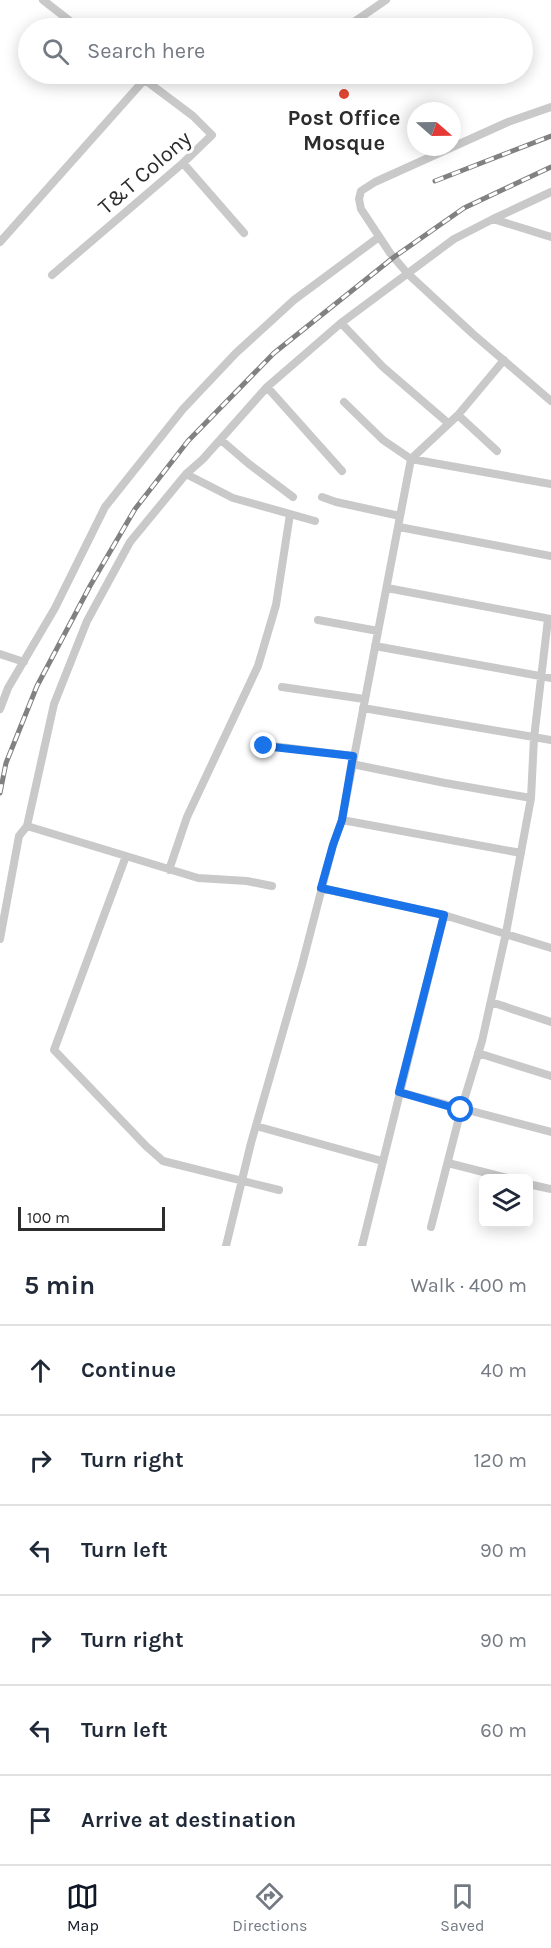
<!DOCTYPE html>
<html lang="en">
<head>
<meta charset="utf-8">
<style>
	body { margin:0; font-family:Karla,sans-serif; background:#f2f2f3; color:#1f2937 }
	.controls { position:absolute; right:18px; bottom:18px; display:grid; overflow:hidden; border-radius:9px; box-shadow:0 3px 15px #0003 }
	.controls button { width:54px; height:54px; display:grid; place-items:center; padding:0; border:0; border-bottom:2px solid #e0e1e3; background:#fff; color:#1f2937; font:30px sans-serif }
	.compass { position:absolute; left:407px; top:102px; width:54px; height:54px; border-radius:50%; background:#fff; box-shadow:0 3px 15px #0003; rotate:110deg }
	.scale { position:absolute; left:18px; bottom:15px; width:147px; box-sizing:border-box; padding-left:6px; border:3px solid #2c2c2c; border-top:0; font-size:16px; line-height:21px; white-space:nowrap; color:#2c2c2c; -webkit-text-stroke:4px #fff; paint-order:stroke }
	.stop { position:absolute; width:18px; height:18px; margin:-14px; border:4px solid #1a73e8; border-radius:50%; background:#fff }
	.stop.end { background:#1a73e8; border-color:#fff; box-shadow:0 2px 6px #0008 }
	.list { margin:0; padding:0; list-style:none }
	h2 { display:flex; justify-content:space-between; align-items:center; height:78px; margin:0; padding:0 24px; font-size:26px }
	h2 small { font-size:20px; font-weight:400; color:#747a83 }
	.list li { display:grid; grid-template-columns:39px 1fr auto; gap:18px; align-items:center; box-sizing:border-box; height:90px; padding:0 24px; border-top:2px solid #e0e1e3 }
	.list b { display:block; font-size:22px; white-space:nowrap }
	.list em { font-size:20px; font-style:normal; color:#747a83 }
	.icon { flex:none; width:33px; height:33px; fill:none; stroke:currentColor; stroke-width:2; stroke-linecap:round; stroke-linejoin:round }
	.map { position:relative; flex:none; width:551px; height:1246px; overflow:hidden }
	.search { position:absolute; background:#fff; box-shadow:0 3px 15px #0003; left:18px; right:18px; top:18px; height:66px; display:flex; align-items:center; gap:15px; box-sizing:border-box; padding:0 21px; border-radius:33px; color:#747a83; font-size:22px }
	.sheet { height:618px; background:#fff }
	nav { display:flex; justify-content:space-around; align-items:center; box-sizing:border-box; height:84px; border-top:2px solid #e0e1e3; background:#fff; font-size:16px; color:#747a83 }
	nav a { display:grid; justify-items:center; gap:3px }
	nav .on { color:#111827 }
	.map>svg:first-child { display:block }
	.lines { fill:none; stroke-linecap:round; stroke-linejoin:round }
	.street { stroke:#c9c9c9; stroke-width:8 }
	.rail-casing { stroke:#818181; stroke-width:5 }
	.rail { stroke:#fff; stroke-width:3; stroke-dasharray:9; stroke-linecap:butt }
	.route { stroke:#1a73e8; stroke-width:8 }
	.poi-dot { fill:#e04731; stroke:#fff; stroke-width:2 }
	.labels { text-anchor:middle; stroke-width:6; stroke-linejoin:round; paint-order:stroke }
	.poi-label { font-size:22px; font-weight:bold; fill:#2c2c2c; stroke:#fff }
	.street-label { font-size:22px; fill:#2c2c2c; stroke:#fff }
</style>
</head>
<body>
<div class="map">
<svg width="551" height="1246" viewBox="0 0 551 1246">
	<rect width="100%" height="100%" fill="#fff"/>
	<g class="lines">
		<path class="street" d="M43,0l36,28
			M345,28l41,-28
			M551,107l-43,15 -133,60 -14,9 -2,8 2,10 29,44 17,20 66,61 78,67
			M183,163l61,70
			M493,219l58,18
			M0,242l145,-163
			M52,275l131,-112 29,-28 -19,-19 -56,-42
			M341,323l42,44 65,56
			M267,387l75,84
			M344,402l39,38 28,19 140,25
			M458,415l39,36
			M221,440l28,24 44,33
			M186,474l47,24 82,23
			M322,497l14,5 64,14
			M399,527l152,29
			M387,588l164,31
			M318,620l60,11
			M375,646l176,32
			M0,654l24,8
			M282,687l82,12
			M363,708l188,32
			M0,709l8,-21 47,-80 50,-101 78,-98 53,-56 58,-53 85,-63
			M264,745l89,11
			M352,764l93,19 86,15
			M342,820l179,33
			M27,826l99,30 -72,194 92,96 17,15 116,29
			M126,856l72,22 49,3 25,5
			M169,870l18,-53 71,-151 18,-61 14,-91
			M321,888l123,27 107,33
			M0,939l19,-103 8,-10 27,-122 33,-83 43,-79 56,-68 17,-15 64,-72 74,-64 113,-84 39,-20 58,-27
			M491,1002l60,20
			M478,1053l73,23
			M399,1092l152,40
			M256,1126l126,35
			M448,1163l59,15
			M528,1184l23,5
			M431,1227l30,-117 21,-69 24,-108 25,-135 3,-60 14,-119
			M226,1246l25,-103 51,-178 31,-120 9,-25 69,-361 47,-44 46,-55
			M362,1246l82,-331"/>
		<g class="rail-casing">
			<path id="rail" d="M435,181l116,-45
				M0,793l6,-30 31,-77 53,-100 45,-77 53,-68 86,-88 120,-96 70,-49 87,-41"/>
		</g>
		<use href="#rail" class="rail"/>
	</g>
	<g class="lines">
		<path class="route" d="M264,746l89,10 -11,64 -9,25 -12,43 123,27 -45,177 62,18"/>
	</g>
	<circle class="poi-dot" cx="344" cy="94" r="6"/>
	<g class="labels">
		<g class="poi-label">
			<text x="344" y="125">Post Office<tspan x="344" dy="25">Mosque</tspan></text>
		</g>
		<g class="street-label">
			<text transform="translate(144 172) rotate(-41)" y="8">T&amp;T Colony</text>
		</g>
	</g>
</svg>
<div class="controls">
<button><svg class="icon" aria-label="layers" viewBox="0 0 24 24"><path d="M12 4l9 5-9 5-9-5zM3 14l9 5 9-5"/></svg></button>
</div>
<svg class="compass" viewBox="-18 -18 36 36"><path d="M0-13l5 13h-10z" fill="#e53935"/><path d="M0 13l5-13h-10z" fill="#747a83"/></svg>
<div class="scale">100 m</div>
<div class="stop" style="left:461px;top:1110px"></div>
<div class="stop end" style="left:264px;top:746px"></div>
<div class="search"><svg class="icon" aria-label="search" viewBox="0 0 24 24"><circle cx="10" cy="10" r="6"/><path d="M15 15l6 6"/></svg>Search here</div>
</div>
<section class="sheet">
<h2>5 min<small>Walk · 400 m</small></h2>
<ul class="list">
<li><svg class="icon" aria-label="ahead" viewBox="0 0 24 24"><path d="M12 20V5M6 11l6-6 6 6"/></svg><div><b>Continue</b></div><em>40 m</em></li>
<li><svg class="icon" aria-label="right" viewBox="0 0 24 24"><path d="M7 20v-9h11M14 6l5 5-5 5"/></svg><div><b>Turn right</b></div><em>120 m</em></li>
<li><svg class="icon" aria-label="left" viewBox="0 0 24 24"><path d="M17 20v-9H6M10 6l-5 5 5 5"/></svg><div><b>Turn left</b></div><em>90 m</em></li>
<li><svg class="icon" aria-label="right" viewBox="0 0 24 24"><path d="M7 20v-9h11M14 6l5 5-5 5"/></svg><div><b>Turn right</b></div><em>90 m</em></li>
<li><svg class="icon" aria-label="left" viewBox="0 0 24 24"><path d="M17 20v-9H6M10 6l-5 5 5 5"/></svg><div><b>Turn left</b></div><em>60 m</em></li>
<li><svg class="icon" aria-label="arrive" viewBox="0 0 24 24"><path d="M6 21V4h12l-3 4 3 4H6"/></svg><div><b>Arrive at destination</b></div></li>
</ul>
</section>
<nav>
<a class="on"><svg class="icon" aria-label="map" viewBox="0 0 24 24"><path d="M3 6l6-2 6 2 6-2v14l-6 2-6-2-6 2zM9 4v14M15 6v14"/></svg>Map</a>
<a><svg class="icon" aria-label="directions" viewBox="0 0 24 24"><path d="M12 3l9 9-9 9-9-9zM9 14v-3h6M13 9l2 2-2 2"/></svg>Directions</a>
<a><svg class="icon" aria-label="saved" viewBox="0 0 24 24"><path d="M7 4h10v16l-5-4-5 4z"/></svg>Saved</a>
</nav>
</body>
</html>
